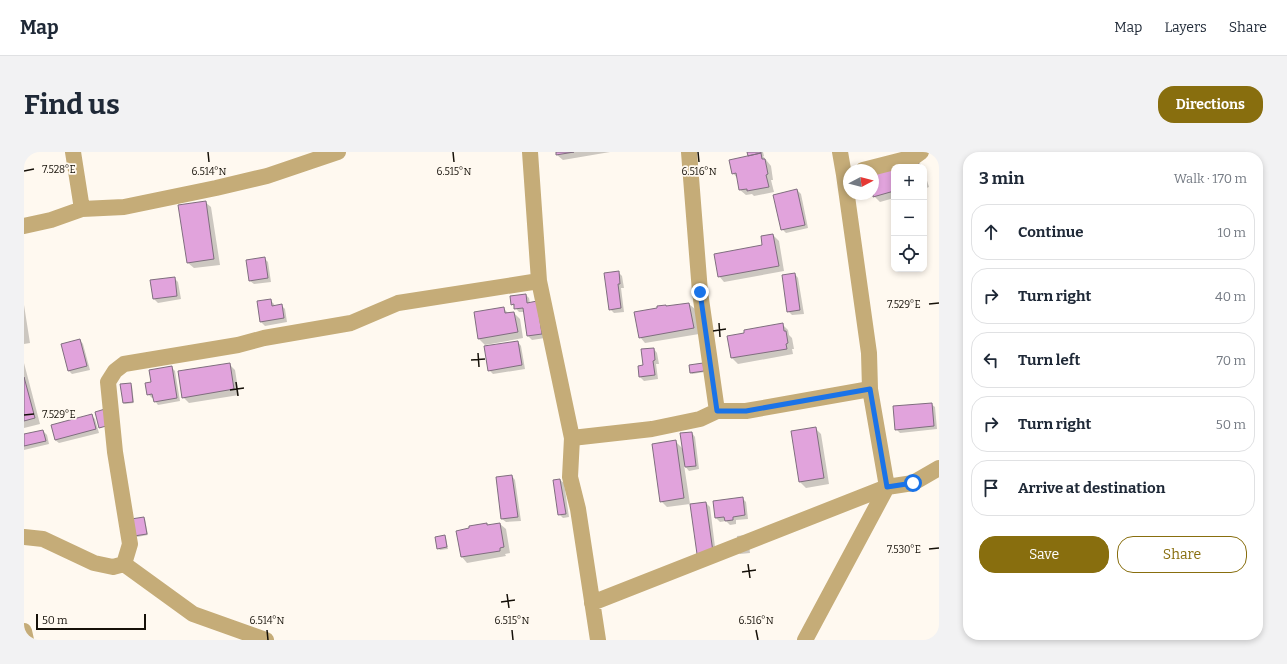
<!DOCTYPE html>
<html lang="en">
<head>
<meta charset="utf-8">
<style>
	body { margin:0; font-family:Bitter,serif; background:#f2f2f3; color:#1f2937 }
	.controls { position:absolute; right:12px; top:12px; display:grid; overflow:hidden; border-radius:8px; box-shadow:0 2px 6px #0003 }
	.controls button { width:36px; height:36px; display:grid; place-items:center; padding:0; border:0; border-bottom:1px solid #e0e1e3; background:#fff; color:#1f2937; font:20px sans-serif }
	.compass { position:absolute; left:819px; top:12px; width:36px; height:36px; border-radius:50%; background:#fff; box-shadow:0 2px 6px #0003; rotate:83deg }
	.scale { position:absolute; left:12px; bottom:10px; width:110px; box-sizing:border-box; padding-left:4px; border:2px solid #161109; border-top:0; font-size:11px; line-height:14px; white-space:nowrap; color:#161109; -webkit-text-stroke:3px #fff9f0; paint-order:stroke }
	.stop { position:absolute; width:12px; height:12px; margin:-9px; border:3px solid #1a73e8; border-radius:50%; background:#fff }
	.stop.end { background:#1a73e8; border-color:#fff; box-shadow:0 1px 4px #0008 }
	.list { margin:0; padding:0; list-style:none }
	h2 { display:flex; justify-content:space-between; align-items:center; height:52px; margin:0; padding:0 16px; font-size:17px }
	h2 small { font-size:13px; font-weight:400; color:#747a83 }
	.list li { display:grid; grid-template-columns:26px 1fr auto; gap:12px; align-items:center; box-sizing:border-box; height:56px; margin:0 8px 8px; padding:0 8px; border:1px solid #e0e1e3; border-radius:16px }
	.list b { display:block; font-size:15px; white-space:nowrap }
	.list em { font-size:13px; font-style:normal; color:#747a83 }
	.actions { display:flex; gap:8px; padding:12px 16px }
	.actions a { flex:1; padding:9px 0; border:1px solid #886e0e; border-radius:16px; text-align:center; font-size:14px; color:#886e0e }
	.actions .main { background:#886e0e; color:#fff }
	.icon { flex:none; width:22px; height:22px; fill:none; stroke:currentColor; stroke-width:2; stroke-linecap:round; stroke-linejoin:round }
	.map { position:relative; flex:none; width:915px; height:488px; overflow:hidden; border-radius:16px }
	header { display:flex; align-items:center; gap:24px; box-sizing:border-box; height:56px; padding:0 20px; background:#fff; border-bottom:1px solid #e0e1e3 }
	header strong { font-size:19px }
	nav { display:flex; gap:22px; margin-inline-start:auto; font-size:14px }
	.intro { display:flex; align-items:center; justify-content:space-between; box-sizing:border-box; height:96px; padding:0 24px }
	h1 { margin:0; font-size:28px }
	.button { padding:10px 18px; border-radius:16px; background:#886e0e; color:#fff; font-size:14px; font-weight:700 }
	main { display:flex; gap:24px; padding:0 24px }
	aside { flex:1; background:#fff; border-radius:16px; box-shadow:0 2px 6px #0003 }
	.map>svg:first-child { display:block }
	.shadow { fill:#0003 }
	.building { fill:#e1a3dc; stroke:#7f6e7e }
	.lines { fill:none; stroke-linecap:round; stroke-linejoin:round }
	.street { stroke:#c5ac78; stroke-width:16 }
	.route { stroke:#1a73e8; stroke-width:5 }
	.ticks { fill:none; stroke:#161109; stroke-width:1.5 }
	.ticks-label { font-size:10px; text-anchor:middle; fill:#161109; stroke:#fff9f0; stroke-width:3.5; stroke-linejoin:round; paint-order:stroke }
</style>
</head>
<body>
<header>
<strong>Map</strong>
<nav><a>Map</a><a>Layers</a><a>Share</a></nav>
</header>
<div class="intro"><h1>Find us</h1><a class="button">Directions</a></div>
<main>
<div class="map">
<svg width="915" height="488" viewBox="0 0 915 488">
	<rect width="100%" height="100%" fill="#fff9f0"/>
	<path class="shadow" d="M533,0h53l-47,8 -6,-5z
		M724,0h15l1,4h-1l8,10 2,14h-2l3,12 -20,4 -2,-2 -6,1 -6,-5 -2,-11 -5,-6 17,-16z
		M892,7l7,8h-29v31l-14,4 -6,-6 -1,-4v-20z
		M900,19l5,16 -5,2z
		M773,38l4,4 7,34 -22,5 -4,-4z
		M181,50l6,5 9,58 -26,3 -6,-5z
		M749,83l6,6 5,30 -60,11 -5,-6 45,-30z
		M240,106l4,4 3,20 -17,2 -4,-3z
		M594,120l4,4 2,12h-3l3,24 -10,1 -4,-4z
		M771,122l3,4 6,36 -12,1 -4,-4z
		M150,126l4,4 3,17 -23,4 -4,-4z
		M502,143l3,3 1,5 15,35 -13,2 -4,-4 -3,-24h-6l-7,-8z
		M246,148l4,4 1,2 6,-1 4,4 2,13 -22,4 -4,-4z
		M665,152l6,5 4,25 -54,9 -5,-6 27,-30z
		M0,153l6,38 -6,1z
		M479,156l6,6 5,-1 6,6 3,19 -38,7 -6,-6 -4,-26z
		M758,172l6,6 1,5 3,3 2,11h-2l1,5 -55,10 -6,-6 13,-24z
		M56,188l3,4 7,26 -18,4 -3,-3z
		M494,190l3,4 4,23 -32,5 -4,-4z
		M630,197l3,4 2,11h-3l2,15 -14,2 -4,-4z
		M0,211l16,61 -16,4z
		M205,212l6,6 4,25 -50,8 -6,-6z
		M678,212l3,8 -13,2 -2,-2z
		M147,215l4,4 5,30 -22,4 -3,-4 -1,-3h-2l-4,-4 4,-11z
		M106,232l2,2 2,17 -9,1 -2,-1z
		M907,252l4,3 2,22 -37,4 -4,-4z
		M67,263l4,4 4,14 -40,10 -4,-3z
		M791,276l6,6 8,50 -23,4 -6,-6z
		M19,279l4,4 2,9 -25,6v-15z
		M668,281l3,4 4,32 -10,2 -5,-6 6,39 -23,3 -6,-6 14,-60 8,8z
		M488,324l3,4 6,41 -15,1 -4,-3z
		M536,328l4,3 5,34 -6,1 -4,-4z
		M718,346l4,4 2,17 -12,1v4l-6,1 -4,-4 -6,1 -4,-4z
		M682,351l4,4 6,48 -25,-50z
		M119,366l2,1 3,16 -11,2 -2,-2z
		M476,372l6,5 4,24 -5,1 1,2 -39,7 -5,-6z
		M723,383l1,2 2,16 -10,1 -1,-1 -2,-17z
		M421,384l1,2 2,11 -8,1 -2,-2z"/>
	<path class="building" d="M532,0h18l-18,3z
		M723,0h14v1l-13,3z
		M737,1l1,6h3l3,15 -2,1 3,12 -22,4v-2l-8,1 -3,-17 -4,1 -3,-14z
		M893,6l2,9h-25v24l-21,6v-26z
		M773,37l8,36 -24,5 -8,-35z
		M182,49l8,58 -27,4 -9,-58z
		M749,82l6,32 -61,11 -4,-23 48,-9 -1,-9z
		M241,105l3,21 -19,3 -3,-21z
		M595,119l1,13h-2l3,24 -12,2 -5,-37z
		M771,121l5,37 -13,2 -5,-37z
		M151,125l2,19 -24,3 -3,-19z
		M502,142l1,9 10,-2 5,33 -15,2 -4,-28 -9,1v-5l-3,1 -1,-9z
		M247,147l1,7 10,-2 2,14 -24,4 -3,-21z
		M665,151l5,25 -55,10 -5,-26 23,-4v-2l9,-1v1z
		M480,155l1,6 9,-1 4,20 -40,7 -4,-27z
		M759,171l1,8h2l2,12 -2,1 1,5 -56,9 -4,-22 17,-3v-3z
		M56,187l7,27 -19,5 -7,-27z
		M494,189l4,24 -34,6 -4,-25z
		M630,196l1,12 -2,1 2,14 -16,2 -1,-11 5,-1 -2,-16z
		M206,211l4,26 -52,9 -4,-27z
		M679,211l1,8 -14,2 -1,-8z
		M148,214l5,32 -23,4 -2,-8 -5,1 -2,-12 6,-1 -2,-12z
		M0,225l11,41 -11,3z
		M107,231l2,19 -10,1 -3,-19z
		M908,251l2,23 -39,4 -2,-24z
		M81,257l5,16 -11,3 -4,-16z
		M68,262l4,15 -41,11 -4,-15z
		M792,275l8,51 -25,4 -8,-51z
		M19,278l3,11 -22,5v-12z
		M668,280l4,34 -11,1 -5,-34z
		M652,288l8,58 -24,4 -8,-58z
		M488,323l6,42 -17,2 -5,-42z
		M536,327l6,35 -8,1 -5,-35z
		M719,345l2,18 -12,2v3l-8,1 -1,-4 -9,1 -2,-17z
		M682,350l7,50 -16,2 -7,-50z
		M120,365l3,17 -13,2 -3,-17z
		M463,371v2l13,-2 4,24 -4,1v3l-39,6 -5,-26 13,-3v-2z
		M421,383l2,12 -10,2 -2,-12z"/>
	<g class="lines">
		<path class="street" d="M49,0l9,57
			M506,0l9,129 33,157 -2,39 8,32 20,131
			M665,0l11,140 17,119
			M839,18l51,-13 7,-5
			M0,74l27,-6 31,-11 42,-2 92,-19 51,-12 71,-24
			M548,286l80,-9 48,-10 17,-8h29l124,-22 -1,-36 -25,-178 -4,-23
			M0,385l19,2 51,24 19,4 11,-3 69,50 73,26
			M100,412l6,-20 -15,-92 -7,-70 7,-11 9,-7 114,-19 26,-7 87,-15 47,-20 141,-22
			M568,451l295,-116 26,-4 26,-15
			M0,479l2,9
			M781,488l82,-153 -17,-98"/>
	</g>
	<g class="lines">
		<path class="route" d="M676,140l17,119h29l124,-22 17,98 26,-4"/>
	</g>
	<path class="ticks" d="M184,0l1,10M429,0l1,10M674,0l1,10M0,19l10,-2M905,152l10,-1M695,171l1,14M689,179l13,-2M454,201l1,14M447,208l14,-1M212,230l2,14M206,238l14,-2M0,263l10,-1M905,397l10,-1M724,412l2,14M718,420l14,-2M483,442l2,14M477,450l14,-2M243,478l1,10M488,478l1,10M732,478l2,10"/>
	<g class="ticks-label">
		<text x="35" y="21">7.528°E</text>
		<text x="185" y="23">6.514°N</text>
		<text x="430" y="23">6.515°N</text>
		<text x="675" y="23">6.516°N</text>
		<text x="880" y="156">7.529°E</text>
		<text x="35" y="266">7.529°E</text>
		<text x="880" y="401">7.530°E</text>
		<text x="243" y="472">6.514°N</text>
		<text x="488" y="472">6.515°N</text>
		<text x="732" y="472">6.516°N</text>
	</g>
</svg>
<div class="controls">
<button>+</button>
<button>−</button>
<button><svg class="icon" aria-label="locate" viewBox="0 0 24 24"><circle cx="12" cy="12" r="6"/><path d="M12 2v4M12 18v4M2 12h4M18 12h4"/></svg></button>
</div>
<svg class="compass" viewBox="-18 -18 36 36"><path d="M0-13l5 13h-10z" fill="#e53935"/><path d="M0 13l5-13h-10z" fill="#747a83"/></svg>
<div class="scale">50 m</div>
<div class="stop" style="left:889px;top:331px"></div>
<div class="stop end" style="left:676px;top:140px"></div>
</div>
<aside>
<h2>3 min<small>Walk · 170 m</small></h2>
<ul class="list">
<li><svg class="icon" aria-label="ahead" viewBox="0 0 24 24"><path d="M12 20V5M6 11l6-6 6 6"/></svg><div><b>Continue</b></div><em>10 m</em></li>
<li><svg class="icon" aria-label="right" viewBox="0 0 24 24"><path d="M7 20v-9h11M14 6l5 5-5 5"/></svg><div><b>Turn right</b></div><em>40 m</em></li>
<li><svg class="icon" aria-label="left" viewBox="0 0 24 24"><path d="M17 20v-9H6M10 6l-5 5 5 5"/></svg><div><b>Turn left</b></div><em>70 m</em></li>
<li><svg class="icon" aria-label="right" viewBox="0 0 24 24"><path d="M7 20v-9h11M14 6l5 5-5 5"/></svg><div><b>Turn right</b></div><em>50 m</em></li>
<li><svg class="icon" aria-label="arrive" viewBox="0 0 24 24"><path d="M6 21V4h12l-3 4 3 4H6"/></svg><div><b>Arrive at destination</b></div></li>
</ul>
<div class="actions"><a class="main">Save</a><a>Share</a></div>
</aside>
</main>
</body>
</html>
